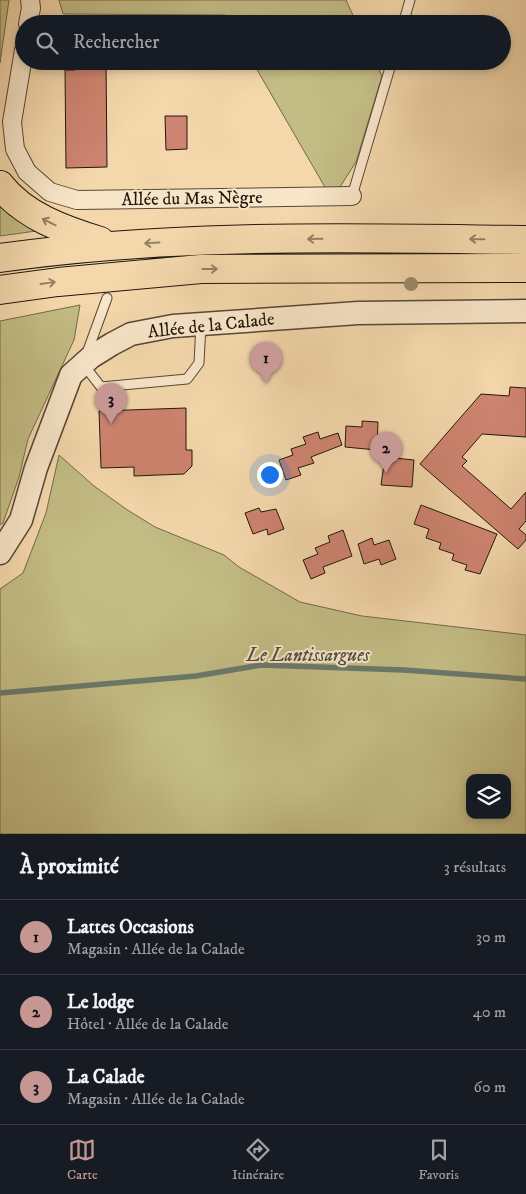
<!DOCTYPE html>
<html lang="fr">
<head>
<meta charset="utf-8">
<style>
	body { margin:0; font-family:"IM FELL DW Pica",serif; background:#20242c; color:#f1f3f6 }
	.controls { position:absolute; right:15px; bottom:15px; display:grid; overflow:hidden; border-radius:10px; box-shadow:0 2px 8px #0003 }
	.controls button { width:45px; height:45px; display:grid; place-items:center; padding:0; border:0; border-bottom:1px solid #363941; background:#171b24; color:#f1f3f6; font:25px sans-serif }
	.you { position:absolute; left:269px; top:474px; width:18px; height:18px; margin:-12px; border:4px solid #fff; border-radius:50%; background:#1a73e8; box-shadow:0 0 0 8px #1a73e833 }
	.badge { display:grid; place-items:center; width:32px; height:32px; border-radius:50%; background:#c59692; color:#111; font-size:16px; font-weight:700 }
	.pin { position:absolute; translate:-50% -41px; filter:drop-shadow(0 1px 2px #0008) }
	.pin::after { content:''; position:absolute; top:26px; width:18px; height:15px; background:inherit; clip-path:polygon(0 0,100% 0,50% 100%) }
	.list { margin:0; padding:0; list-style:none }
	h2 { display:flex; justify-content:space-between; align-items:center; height:65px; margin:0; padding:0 20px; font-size:21px }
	h2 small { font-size:16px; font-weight:400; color:#9ea1a6 }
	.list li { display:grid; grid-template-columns:32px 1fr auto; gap:15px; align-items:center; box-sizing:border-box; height:75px; padding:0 20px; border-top:1px solid #363941 }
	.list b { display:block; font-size:19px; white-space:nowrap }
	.list p { margin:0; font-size:16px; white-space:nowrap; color:#9ea1a6 }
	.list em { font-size:16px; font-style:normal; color:#9ea1a6 }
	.icon { flex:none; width:28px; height:28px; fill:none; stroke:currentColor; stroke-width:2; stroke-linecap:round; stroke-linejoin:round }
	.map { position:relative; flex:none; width:526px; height:834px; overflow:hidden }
	.search { position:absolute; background:#171b24; box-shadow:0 2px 8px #0003; left:15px; right:15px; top:15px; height:55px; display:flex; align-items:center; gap:12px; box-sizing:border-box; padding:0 18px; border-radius:28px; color:#9ea1a6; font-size:19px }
	.sheet { height:290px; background:#171b24 }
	nav { display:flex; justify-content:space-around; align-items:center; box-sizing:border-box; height:70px; border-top:1px solid #363941; background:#171b24; font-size:14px; color:#9ea1a6 }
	nav a { display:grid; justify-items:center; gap:2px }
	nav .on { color:#c59692 }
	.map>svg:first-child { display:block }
	.green { fill:#c3bc84; stroke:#726a48; fill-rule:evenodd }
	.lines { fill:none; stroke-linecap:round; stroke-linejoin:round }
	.stream { stroke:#6b796b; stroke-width:5.5 }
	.building { fill:#cf8471; stroke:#21170d }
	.service-casing { stroke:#564735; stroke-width:11 }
	.minor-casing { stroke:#564735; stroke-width:20 }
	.tertiary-casing { stroke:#564735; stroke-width:25 }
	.primary-casing { stroke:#21170d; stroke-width:30 }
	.service { stroke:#f8e6c9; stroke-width:9 }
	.minor { stroke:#f8e6c9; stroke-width:18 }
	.tertiary { stroke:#f8e6c9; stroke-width:22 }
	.primary { stroke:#f4d8ac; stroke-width:28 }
	.tree { fill:#9b8968 }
	.oneway { stroke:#958164 }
	.labels { text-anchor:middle; stroke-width:4; stroke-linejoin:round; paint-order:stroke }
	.street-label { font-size:18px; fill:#21170d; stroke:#f8e6c9 }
	.water-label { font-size:19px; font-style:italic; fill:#4c5044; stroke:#f8e6c9 }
</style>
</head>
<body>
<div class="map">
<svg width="526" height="834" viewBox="0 0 526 834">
	<rect width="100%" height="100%" fill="#f4d8ac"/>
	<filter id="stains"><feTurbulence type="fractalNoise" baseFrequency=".004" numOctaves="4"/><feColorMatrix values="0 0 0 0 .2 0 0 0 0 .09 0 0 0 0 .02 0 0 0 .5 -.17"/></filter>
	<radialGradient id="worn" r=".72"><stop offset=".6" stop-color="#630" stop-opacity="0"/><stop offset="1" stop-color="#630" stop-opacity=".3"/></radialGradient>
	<path class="green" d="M0,0h9l-9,63z
		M59,0h287l11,24h-126l-6,-9 -162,-1z
		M252,61h123l7,15 -26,86 -16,25 -14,2z
		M0,200l36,31 -36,5z
		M80,305l-6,35 -46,99 -9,38 -16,46 -3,2v-204z
		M59,455l35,31 32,23 29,18 69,28 15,12 61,35 62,14 164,19v199h-526v-245l23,-16 23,-60zM470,778h37v37h-37z"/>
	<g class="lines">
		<path class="stream" d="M0,693l196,-17 65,-11 143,5 122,9"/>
	</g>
	<path class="building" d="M74,61h32l1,106 -41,1 -1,-98h10z
		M165,116h22v33l-21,1z
		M510,387l16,1v49l-44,-3 -20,23 5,4 -5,5 49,43 15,-17v29l-7,8 7,6v5l-8,9 -98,-85 61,-70 28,2z
		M186,408v42h6v16l-8,8 -50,2v-9l-33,1 -2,-57z
		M362,421l16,1 -1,28 -32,-3 1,-21 16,1z
		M318,432l2,7 18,-6 4,12 -31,12 3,6 -16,5 3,7 -15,5 -7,-20 14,-5 -2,-6 15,-5 -3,-7z
		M385,457l29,3 -2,27 -31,-2z
		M421,505l76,29 -17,40 -15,-4 2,-5 -15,-5 2,-6 -15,-5 2,-6 -15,-5 3,-9 -15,-5z
		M259,508l2,4 15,-3 8,20 -16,6 -1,-6 -14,5 -8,-21z
		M343,530l9,26 -29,11 2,6 -14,6 -8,-19 15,-6 -3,-6 15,-6 -2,-6z
		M372,538l2,7 15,-5 7,19 -15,6 -2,-6 -15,5 -6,-20z"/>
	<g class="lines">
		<g class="service-casing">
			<path id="service" d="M403,24l7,-24
				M352,196l40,-135
				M107,298l-24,66 18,23 86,-8 12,-16 2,-39"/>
		</g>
		<g class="minor-casing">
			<path id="minor" d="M28,24l3,-16 -1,-8
				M24,50l-12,72 3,27 12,23 23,20 27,8 275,-4"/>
		</g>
		<g class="tertiary-casing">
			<path id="tertiary" d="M0,553l21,-33 15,-52 35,-93 20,-18 21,-13 19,-10 42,-8 185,-13 168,-2"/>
		</g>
		<g class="primary-casing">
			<path id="primary" d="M0,185c24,31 64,45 100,56
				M0,258c174,-25 351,-20 526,-18
				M0,290l58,-8 143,-13 325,-1"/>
		</g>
		<use href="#service" class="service"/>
		<use href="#minor" class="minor"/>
		<use href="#tertiary" class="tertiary"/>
		<use href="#primary" class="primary"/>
	</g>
	<circle class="tree" cx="411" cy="284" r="7"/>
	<defs><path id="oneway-shaft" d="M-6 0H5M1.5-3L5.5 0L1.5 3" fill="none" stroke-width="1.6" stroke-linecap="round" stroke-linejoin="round" transform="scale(1.25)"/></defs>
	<g class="oneway">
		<use href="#oneway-shaft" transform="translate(49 222) rotate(-154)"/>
		<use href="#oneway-shaft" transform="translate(315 239) rotate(179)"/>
		<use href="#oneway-shaft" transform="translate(477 239) rotate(-179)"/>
		<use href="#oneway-shaft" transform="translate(152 243) rotate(177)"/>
		<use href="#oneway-shaft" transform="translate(210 269)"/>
		<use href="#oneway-shaft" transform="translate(48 283) rotate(-8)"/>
	</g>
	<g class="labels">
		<g class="street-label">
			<text transform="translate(192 198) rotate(-1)" y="6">Allée du Mas Nègre</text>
			<text transform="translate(211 325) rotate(-6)" y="6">Allée de la Calade</text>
		</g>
		<g class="water-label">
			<text x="308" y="661">Le Lantissargues</text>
		</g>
	</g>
	<rect width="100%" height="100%" filter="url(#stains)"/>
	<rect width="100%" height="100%" fill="url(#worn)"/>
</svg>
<div class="controls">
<button><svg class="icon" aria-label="layers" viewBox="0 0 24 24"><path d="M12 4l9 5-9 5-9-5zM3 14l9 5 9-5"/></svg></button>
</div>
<div class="you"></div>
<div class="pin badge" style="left:266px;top:383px">1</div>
<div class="pin badge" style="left:386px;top:473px">2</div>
<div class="pin badge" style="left:111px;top:424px">3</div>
<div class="search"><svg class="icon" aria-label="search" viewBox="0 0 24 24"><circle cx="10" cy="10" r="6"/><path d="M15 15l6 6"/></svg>Rechercher</div>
</div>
<section class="sheet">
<h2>À proximité<small>3 résultats</small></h2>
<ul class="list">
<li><span class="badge">1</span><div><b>Lattes Occasions</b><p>Magasin · Allée de la Calade</p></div><em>30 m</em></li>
<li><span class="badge">2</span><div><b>Le lodge</b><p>Hôtel · Allée de la Calade</p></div><em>40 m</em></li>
<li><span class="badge">3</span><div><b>La Calade</b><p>Magasin · Allée de la Calade</p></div><em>60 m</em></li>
</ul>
</section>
<nav>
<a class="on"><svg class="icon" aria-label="map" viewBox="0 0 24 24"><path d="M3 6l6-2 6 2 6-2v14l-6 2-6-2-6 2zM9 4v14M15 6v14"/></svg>Carte</a>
<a><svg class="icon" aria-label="directions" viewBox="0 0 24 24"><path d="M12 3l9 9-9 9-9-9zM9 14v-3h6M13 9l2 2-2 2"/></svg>Itinéraire</a>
<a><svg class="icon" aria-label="saved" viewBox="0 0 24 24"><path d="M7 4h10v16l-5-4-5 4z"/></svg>Favoris</a>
</nav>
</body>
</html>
